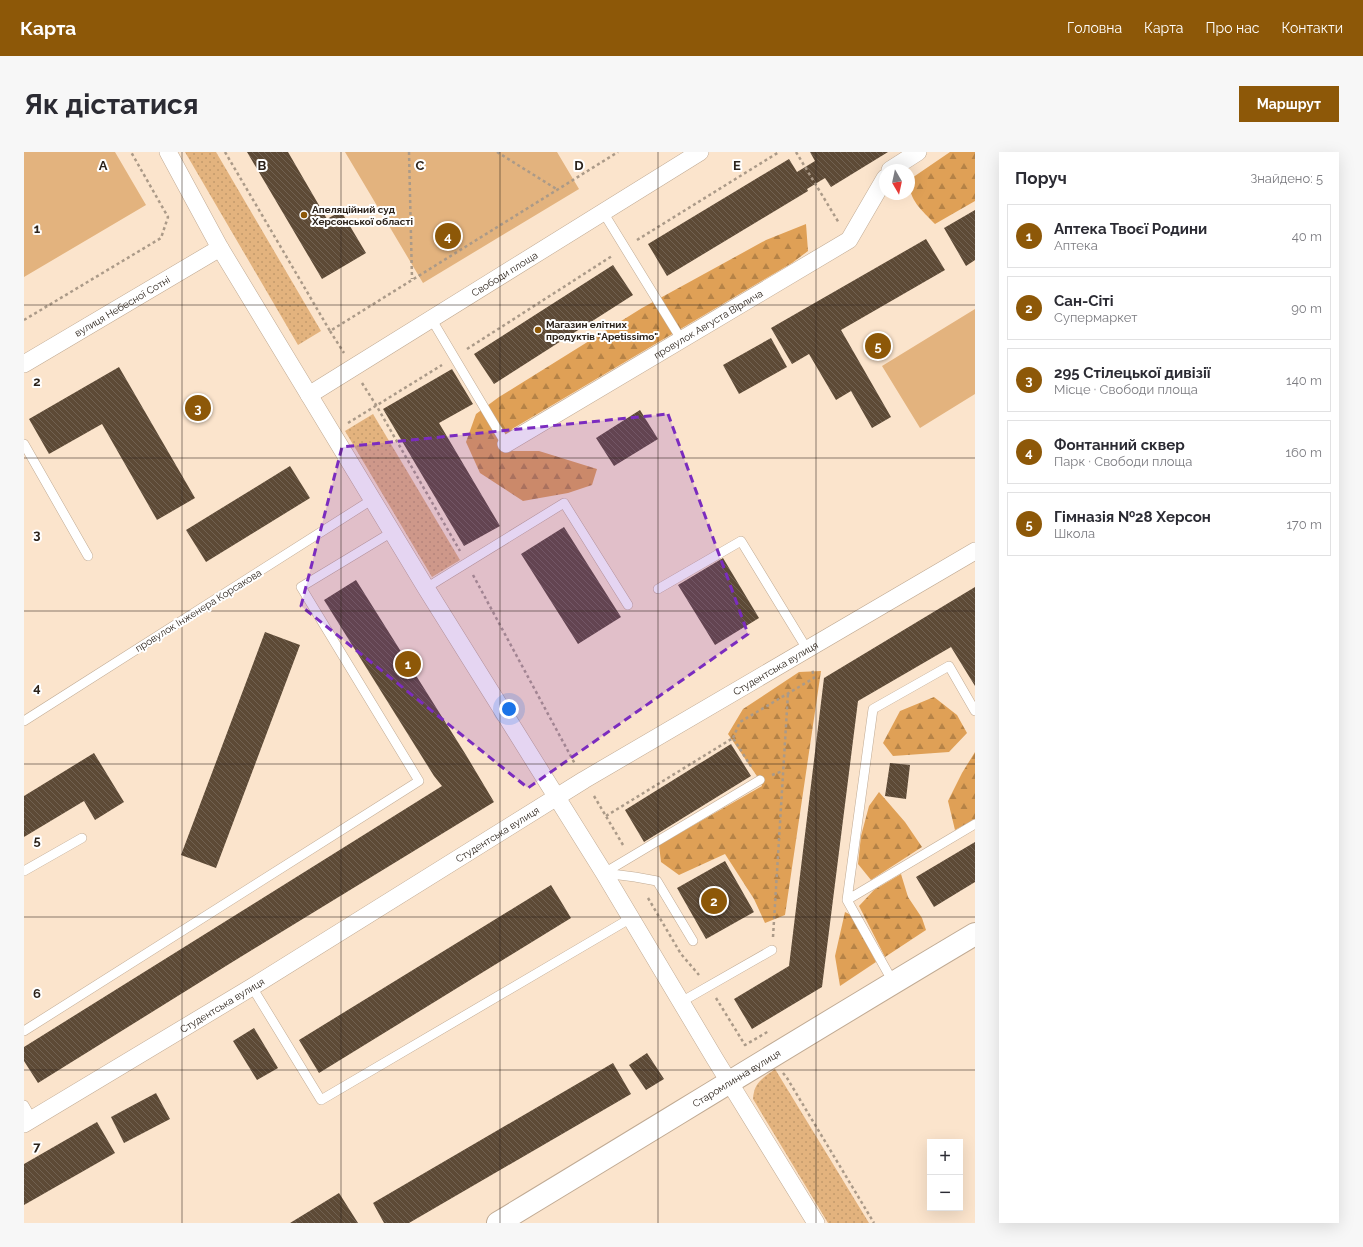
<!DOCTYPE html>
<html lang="uk">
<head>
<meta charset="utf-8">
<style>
	body { margin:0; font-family:Raleway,sans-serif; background:#f7f7f7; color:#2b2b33 }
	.controls { position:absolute; right:12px; bottom:12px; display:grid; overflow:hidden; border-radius:0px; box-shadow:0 4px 16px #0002 }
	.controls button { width:36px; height:36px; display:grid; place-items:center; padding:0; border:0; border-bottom:1px solid #e1e1e2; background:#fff; color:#2b2b33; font:20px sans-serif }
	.compass { position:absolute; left:855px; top:12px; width:36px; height:36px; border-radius:50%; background:#fff; box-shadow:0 4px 16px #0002; rotate:171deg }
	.you { position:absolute; left:485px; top:557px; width:14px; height:14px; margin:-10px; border:3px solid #fff; border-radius:50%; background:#1a73e8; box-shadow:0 0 0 6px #1a73e833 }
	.badge { display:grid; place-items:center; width:26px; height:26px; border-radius:50%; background:#8d5808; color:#fff; font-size:13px; font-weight:700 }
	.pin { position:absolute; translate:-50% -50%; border:2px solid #fff; box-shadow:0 1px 4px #0006 }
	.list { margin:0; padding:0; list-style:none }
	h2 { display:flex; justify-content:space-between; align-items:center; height:52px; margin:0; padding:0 16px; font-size:17px }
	h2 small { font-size:13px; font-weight:400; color:#7c7c81 }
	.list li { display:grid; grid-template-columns:26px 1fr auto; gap:12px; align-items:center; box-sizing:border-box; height:64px; margin:0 8px 8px; padding:0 8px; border:1px solid #e1e1e2; border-radius:0px }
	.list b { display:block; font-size:15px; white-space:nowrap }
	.list p { margin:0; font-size:13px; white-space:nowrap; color:#7c7c81 }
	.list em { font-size:13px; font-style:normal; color:#7c7c81 }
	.map { position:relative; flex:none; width:951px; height:1071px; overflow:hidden; border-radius:0px }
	header { display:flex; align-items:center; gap:24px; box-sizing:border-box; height:56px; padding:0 20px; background:#8d5808; color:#fff }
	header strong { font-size:19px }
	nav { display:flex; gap:22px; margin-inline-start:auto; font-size:14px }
	.intro { display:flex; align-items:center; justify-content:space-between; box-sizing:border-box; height:96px; padding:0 24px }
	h1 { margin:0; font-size:28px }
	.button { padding:10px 18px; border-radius:0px; background:#8d5808; color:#fff; font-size:14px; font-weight:700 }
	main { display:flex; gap:24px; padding:0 24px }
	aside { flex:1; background:#fff; border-radius:0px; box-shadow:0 4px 16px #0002 }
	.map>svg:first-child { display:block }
	.grass { fill:url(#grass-dots) }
	.forest { fill:url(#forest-firs) }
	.park { fill:#e3b37e }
	.building { fill:url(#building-back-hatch) }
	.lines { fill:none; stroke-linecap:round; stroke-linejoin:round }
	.service-casing { stroke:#c0aa93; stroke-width:10 }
	.minor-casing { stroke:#c0aa93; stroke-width:18 }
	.tertiary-casing { stroke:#c0aa93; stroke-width:24 }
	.path { stroke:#ab9a88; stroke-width:2.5; stroke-dasharray:3 3; stroke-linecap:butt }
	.service { stroke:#fff; stroke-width:9 }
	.minor { stroke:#fff; stroke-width:17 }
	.tertiary { stroke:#fff; stroke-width:22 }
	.marked { fill:#7b2cbf; fill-opacity:0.2; stroke:#7b2cbf; stroke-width:3; stroke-dasharray:8 5; stroke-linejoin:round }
	.grid { fill:none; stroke:#2c231b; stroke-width:1; stroke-opacity:0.55 }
	.poi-dot { fill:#8d5808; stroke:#fff; stroke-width:1.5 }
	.labels { text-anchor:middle; stroke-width:4; stroke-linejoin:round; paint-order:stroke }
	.poi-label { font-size:10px; font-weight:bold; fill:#2c231b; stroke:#fff; text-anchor:start }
	.street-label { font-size:10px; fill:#2c231b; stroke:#fff }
	.grid-label { font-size:13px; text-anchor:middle; font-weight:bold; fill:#2c231b; stroke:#fff; stroke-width:4; stroke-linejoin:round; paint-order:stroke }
</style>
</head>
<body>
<header>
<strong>Карта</strong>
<nav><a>Головна</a><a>Карта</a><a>Про нас</a><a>Контакти</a></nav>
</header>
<div class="intro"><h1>Як дістатися</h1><a class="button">Маршрут</a></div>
<main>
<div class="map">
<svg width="951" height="1071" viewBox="0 0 951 1071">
	<defs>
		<pattern id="grass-dots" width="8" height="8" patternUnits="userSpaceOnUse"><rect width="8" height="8" fill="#e3b37e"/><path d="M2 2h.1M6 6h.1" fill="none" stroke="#c39a6c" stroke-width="1.8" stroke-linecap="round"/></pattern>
		<pattern id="forest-firs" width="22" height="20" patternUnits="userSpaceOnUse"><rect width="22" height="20" fill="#dfa056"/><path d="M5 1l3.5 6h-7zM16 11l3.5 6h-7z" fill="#b58246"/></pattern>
		<pattern id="building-back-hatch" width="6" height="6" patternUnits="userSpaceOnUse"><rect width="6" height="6" fill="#5d4a36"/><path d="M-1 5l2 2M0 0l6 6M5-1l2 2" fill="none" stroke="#716151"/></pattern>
	</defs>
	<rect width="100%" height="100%" fill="#fbe4cc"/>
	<path class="grass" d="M161,0h31l105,179 -23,14z
		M349,262l87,146 -28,17 -87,-146z
		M751,917l94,154h-41l-75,-124c1,-17 10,-21 22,-30z"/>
	<path class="forest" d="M926,0h25v49l-40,23c-13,-14 -26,-23 -26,-44z
		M782,72l2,27 -16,12 -280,166 -8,22h35l58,18 -5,16 -24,8 -45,8 -43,-28 -14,-31 10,-28 23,-17 143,-89 124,-68z
		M797,519l-36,244 -20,8 -11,-24 -29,-45 -46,21 -18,-13 -2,-17 103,-59 -3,-7 -31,-45 15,-25 56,-37z
		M910,545l23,18 10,18 -18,19 -56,4 -10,-13 17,-32z
		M951,600v67l-20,11 -7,-29 14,-28z
		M855,640l26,30 17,25 -51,33 -13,-16 3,-28 8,-30z
		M877,722l7,23 14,21 4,12 -41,27 -26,-51 15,-16z
		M821,760l8,4 23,46 -36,24 -5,-30z"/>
	<path class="park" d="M0,0h91l31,53 -122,72z
		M321,0h212l22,37 -156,94z
		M951,157v85l-55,34 -38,-62z"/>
	<path class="building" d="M223,0h41l39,67 14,-8 25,42 -44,26z
		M786,0h78l-57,35 -6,-9 -18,11 1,2 -141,85 -19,-32 141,-85 8,13 18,-11z
		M951,58v50l-9,6 -22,-38z
		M902,87l19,31 -104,60 50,87 -19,11 -21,-37 -15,9 -27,-46 -17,10 -21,-36z
		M589,113l20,30 -139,89 -20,-30z
		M747,186l16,29 -48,27 -16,-29z
		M95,215l76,131 -38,22 -55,-96 -53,30 -20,-35z
		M428,217l21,35 -34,19 61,103 -36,20 -81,-137z
		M616,258l18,29 -44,27 -18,-28z
		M266,314l20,32 -104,64 -20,-32z
		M540,375l57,90 -43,27 -57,-90z
		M699,406l36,60 -44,27 -37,-60z
		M332,428l110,175 28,47 -260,159 -196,122 -14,-22v-14l418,-261 -8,-10 -110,-176z
		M951,435v99l-24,-39 -93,54 -36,286 -70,42 -18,-30 55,-33 35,-288z
		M241,480l35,13 -84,223 -35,-13z
		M707,592l20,32 -107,66 -19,-32z
		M70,601l30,49 -29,18 -11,-19 -60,36v-41z
		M866,611l20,2 -4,34 -21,-3z
		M951,690v40l-41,25 -18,-30z
		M701,709l29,51 -48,27 -29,-51z
		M527,733l20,33 -252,155 -20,-33z
		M230,876l24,40 -21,12 -24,-39z
		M623,901l17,26 -18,11 -17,-25z
		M589,911l18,31 -222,129h-25l-11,-20z
		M132,941l14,26 -46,24 -13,-26z
		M73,970l18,31 -91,52v-41z
		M315,1041l19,30h-68z"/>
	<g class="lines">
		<g class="service-casing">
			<path id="service" d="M579,60l78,127
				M408,168l22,37 52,87
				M0,292l64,112
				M402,436l138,-85 64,102
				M634,437l83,-48 66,108
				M0,569l349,-222
				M0,719l58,-33
				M580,721l156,-93
				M580,721l31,4 22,4 36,60
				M823,748l128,-76
				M869,830l-46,-82 26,-191 76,-43 26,45
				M228,835l69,113 310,-182
				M657,850l91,-52
				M0,879l395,-250 -118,-194 91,-55
				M0,953l8,14"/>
		</g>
		<g class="minor-casing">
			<g id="minor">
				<path d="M144,0l52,96 206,340 178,285 111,186 101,164"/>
				<path d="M866,18l28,-18"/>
				<path id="s1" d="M0,212l196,-116"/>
				<path id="s2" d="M285,243l391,-243"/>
				<path id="s3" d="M482,292l343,-204 36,-62"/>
				<path id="s4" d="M0,972l228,-137 332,-207 391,-229"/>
			</g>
		</g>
		<g class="tertiary-casing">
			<g id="tertiary">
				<path id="s5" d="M474,1071c159,-96 317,-194 477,-289"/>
			</g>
		</g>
		<path class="path" d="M201,0l105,179 288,-179
			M385,0l3,127
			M473,0l61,38
			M772,0l43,71
			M613,88l142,-88
			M0,168l137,-82 7,-21 -37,-65
			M306,179l14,22
			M443,197l145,-93
			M338,231l14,22 84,146
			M324,271l94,-58
			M449,423l102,189
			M709,586l7,-16 74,-44 -2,-10
			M748,623l11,-4
			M570,644l29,49
			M582,664l127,-78 19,30
			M624,746l33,56 18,21
			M749,785l15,-244
			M692,846l29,47 24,-14
			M759,921l4,5 87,145"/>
		<use href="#service" class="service"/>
		<use href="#minor" class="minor"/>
		<use href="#tertiary" class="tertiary"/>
	</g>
	<path class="marked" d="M644,262l80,220 -220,154 -227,-182 41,-159z"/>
	<path class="grid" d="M158,0v1071M317,0v1071M476,0v1071M634,0v1071M792,0v1071M0,153h951M0,306h951M0,459h951M0,612h951M0,765h951M0,918h951"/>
	<g class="poi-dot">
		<circle cx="280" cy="63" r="4"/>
		<circle cx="514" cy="178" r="4"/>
	</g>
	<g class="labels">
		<g class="poi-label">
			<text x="288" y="61">Апеляційний суд<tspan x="288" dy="12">Херсонської області</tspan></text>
			<text x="522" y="176">Магазин елітних<tspan x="522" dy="12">продуктів "Apetissimo"</tspan></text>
		</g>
		<g class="street-label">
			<text dy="4" stroke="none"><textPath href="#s2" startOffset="230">Свободи площа</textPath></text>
			<text dy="4" stroke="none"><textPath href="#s1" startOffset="114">вулиця Небесної Сотні</textPath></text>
			<text dy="4" stroke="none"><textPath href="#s3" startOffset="235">провулок Августа Вірлича</textPath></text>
			<text transform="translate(174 458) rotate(-32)" y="4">провулок Інженера Корсакова</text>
			<text dy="4" stroke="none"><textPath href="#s4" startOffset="879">Студентська вулиця</textPath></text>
			<text dy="4" stroke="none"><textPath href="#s4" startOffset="555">Студентська вулиця</textPath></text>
			<text dy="4" stroke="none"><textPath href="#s4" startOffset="231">Студентська вулиця</textPath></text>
			<text dy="4" stroke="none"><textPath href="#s5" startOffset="279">Старомлинна вулиця</textPath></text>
		</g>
	</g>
	<g class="grid-label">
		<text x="79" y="18">A</text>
		<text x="238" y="18">B</text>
		<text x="396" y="18">C</text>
		<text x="555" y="18">D</text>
		<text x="713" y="18">E</text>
		<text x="13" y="81">1</text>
		<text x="13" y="234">2</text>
		<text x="13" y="387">3</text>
		<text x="13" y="540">4</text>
		<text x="13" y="693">5</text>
		<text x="13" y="846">6</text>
		<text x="13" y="999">7</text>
	</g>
</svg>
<div class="controls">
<button>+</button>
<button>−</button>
</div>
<svg class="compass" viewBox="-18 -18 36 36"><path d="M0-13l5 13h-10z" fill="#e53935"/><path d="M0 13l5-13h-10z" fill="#7c7c81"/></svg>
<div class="you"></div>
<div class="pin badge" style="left:384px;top:512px">1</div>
<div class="pin badge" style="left:690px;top:749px">2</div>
<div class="pin badge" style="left:174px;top:256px">3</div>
<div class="pin badge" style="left:424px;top:84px">4</div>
<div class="pin badge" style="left:854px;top:194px">5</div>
</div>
<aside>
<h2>Поруч<small>Знайдено: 5</small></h2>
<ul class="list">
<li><span class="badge">1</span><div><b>Аптека Твоєї Родини</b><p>Аптека</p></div><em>40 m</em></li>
<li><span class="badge">2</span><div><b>Сан-Сіті</b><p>Супермаркет</p></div><em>90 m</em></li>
<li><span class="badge">3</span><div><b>295 Стілецької дивізії</b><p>Місце · Свободи площа</p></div><em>140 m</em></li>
<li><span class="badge">4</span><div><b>Фонтанний сквер</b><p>Парк · Свободи площа</p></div><em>160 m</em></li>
<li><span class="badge">5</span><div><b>Гімназія №28 Херсон</b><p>Школа</p></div><em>170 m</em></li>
</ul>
</aside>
</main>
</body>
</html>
